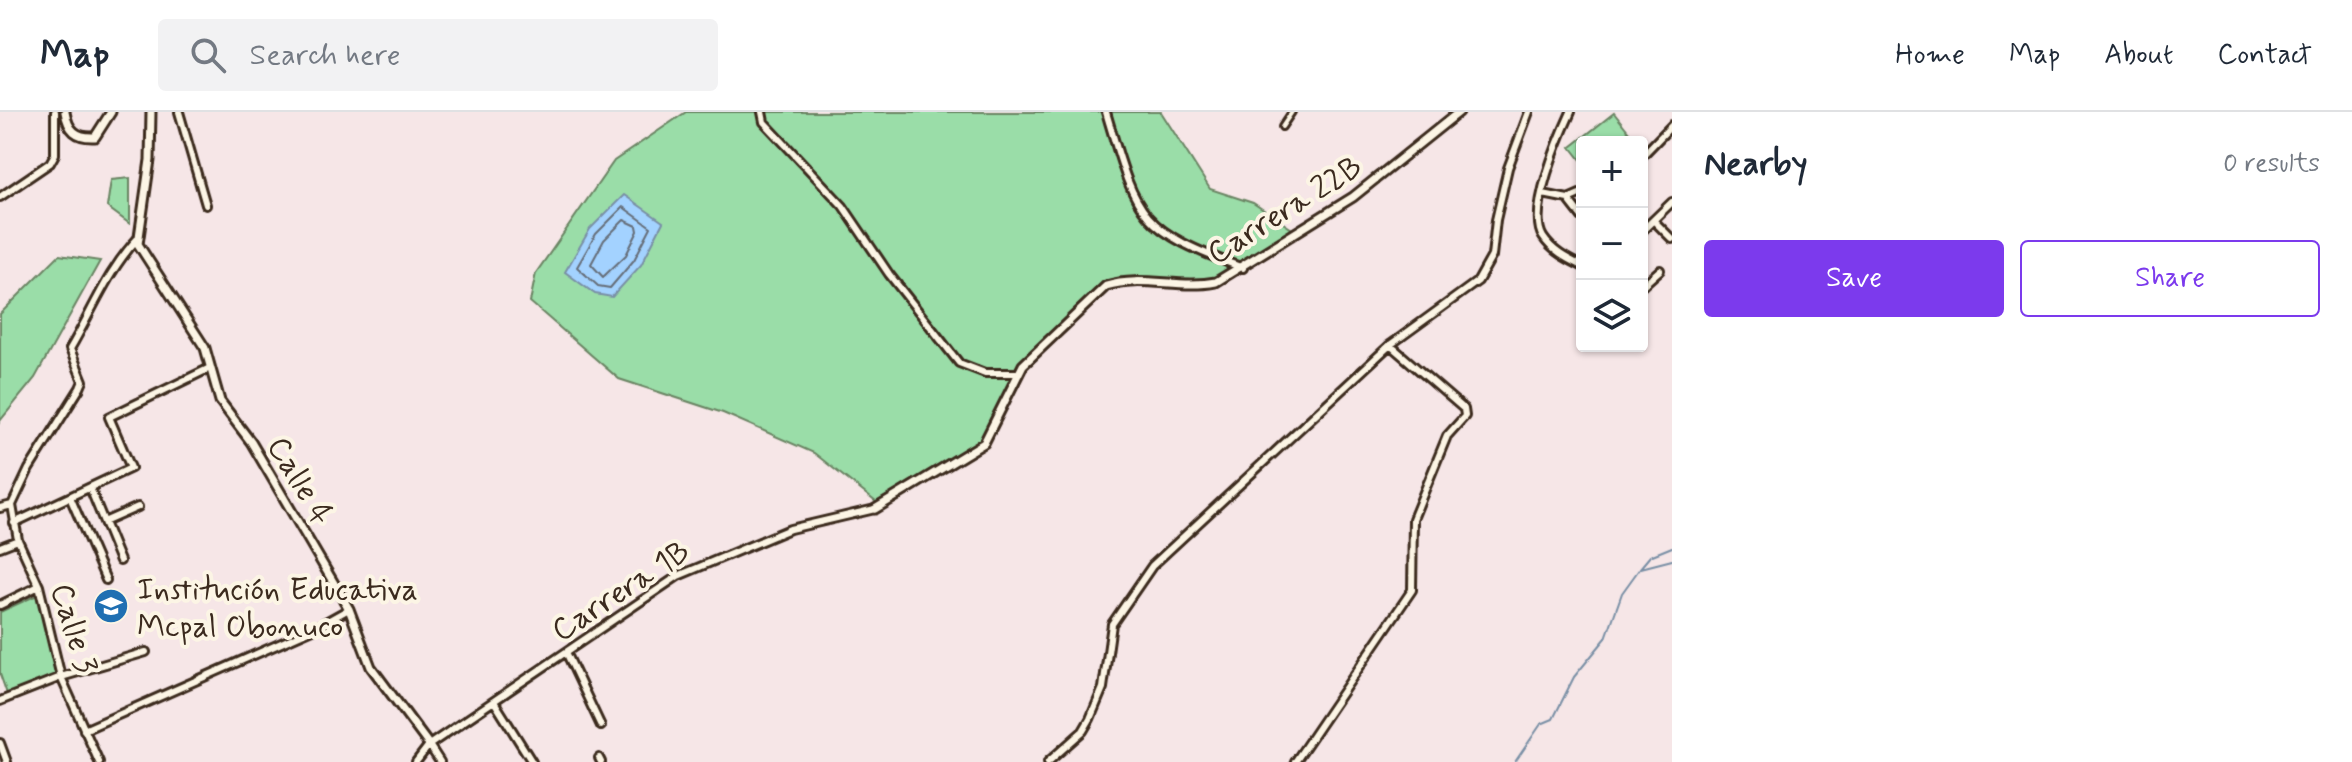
<!DOCTYPE html>
<html lang="en">
<head>
<meta charset="utf-8">
<style>
	body { margin:0; font-family:Mynerve,sans-serif; background:#f2f2f3; color:#1f2937 }
	.controls { position:absolute; right:24px; top:24px; display:grid; overflow:hidden; border-radius:8px; box-shadow:0 2px 6px #0004 }
	.controls button { width:72px; height:72px; display:grid; place-items:center; padding:0; border:0; border-bottom:2px solid #e0e1e3; background:#fff; color:#1f2937; font:40px sans-serif }
	.list { margin:0; padding:0; list-style:none }
	h2 { display:flex; justify-content:space-between; align-items:center; height:104px; margin:0; padding:0 32px; font-size:34px }
	h2 small { font-size:26px; font-weight:400; color:#747a83 }
	.actions { display:flex; gap:16px; padding:24px 32px }
	.actions a { flex:1; padding:18px 0; border:2px solid #7c3aed; border-radius:8px; text-align:center; font-size:28px; color:#7c3aed }
	.actions .main { background:#7c3aed; color:#fff }
	.icon { flex:none; width:44px; height:44px; fill:none; stroke:currentColor; stroke-width:2; stroke-linecap:round; stroke-linejoin:round }
	.map { position:relative; flex:none; width:1672px; height:650px; overflow:hidden }
	header { display:flex; align-items:center; gap:48px; box-sizing:border-box; height:112px; padding:0 40px; background:#fff; border-bottom:2px solid #e0e1e3 }
	header strong { font-size:38px }
	nav { display:flex; gap:44px; margin-inline-start:auto; font-size:28px }
	.search { width:560px; height:72px; background:#f2f2f3; display:flex; align-items:center; gap:20px; box-sizing:border-box; padding:0 28px; border-radius:8px; color:#747a83; font-size:30px }
	main { display:flex }
	aside { flex:1; background:#fff }
	.map>svg:first-child { display:block }
	.green { fill:#9adda8; stroke:#6a8463; stroke-width:2 }
	.water { fill:#a3d2ff; stroke:#798fa5; stroke-width:2 }
	.lines { fill:none; stroke-linecap:round; stroke-linejoin:round }
	.shore { stroke:#656d78; stroke-width:2 }
	.stream { stroke:#798fa5; stroke-width:2 }
	.pedestrian-casing { stroke:#3b2a1e; stroke-width:10 }
	.minor-casing { stroke:#3b2a1e; stroke-width:12 }
	.tertiary-casing { stroke:#3b2a1e; stroke-width:13 }
	.pedestrian { stroke:#fcf5e5; stroke-width:4 }
	.minor { stroke:#fcf5e5; stroke-width:6 }
	.tertiary { stroke:#fcf5e5; stroke-width:7 }
	.labels { text-anchor:middle; stroke-width:8; stroke-linejoin:round; paint-order:stroke }
	.street-label { font-size:32px; fill:#3b2a1e; stroke:#fcf5e5 }
	.poi-label { font-size:32px; fill:#3b2a1e; stroke:#fcf5e5; text-anchor:start }
</style>
</head>
<body>
<header>
<strong>Map</strong>
<div class="search"><svg class="icon" aria-label="search" viewBox="0 0 24 24"><circle cx="10" cy="10" r="6"/><path d="M15 15l6 6"/></svg>Search here</div>
<nav><a>Home</a><a>Map</a><a>About</a><a>Contact</a></nav>
</header>
<main>
<div class="map">
<svg width="1672" height="650" viewBox="0 0 1672 650">
	<rect width="100%" height="100%" fill="#f6e6e7"/>
	<filter id="ink" filterUnits="userSpaceOnUse"><feTurbulence type="fractalNoise" baseFrequency=".0125" numOctaves="2"/><feDisplacementMap in="SourceGraphic" scale="16" xChannelSelector="R" yChannelSelector="G"/><feConvolveMatrix kernelMatrix="1 2 1 2 8 2 1 2 1" color-interpolation-filters="sRGB"/></filter>
	<g filter="url(#ink)">
		<path class="green" d="M686,0h475l49,77 43,14 45,30 -82,49h-96l-14,4 -83,79 -35,73 -107,68 -67,-53 -91,-40 -104,-34 -89,-77 6,-29 78,-112z
			M1614,1l19,24 -7,5h-44v19l-11,-14z
			M130,66v46l-23,-17 4,-27z
			M59,143l41,6 -65,117 -35,43v-107z
			M37,483l22,79 -52,20 -7,-20v-62z"/>
		<path class="water" d="M624,83l39,27 -22,43 -29,32 -17,-3 -30,-22 25,-43z"/>
		<g class="lines">
			<path class="shore" d="M623,95l28,20 -17,33 -24,28 -12,-2 -21,-19 19,-33z
				M624,108l13,6 1,5 -12,24 -23,22 -12,-13 13,-24z"/>
			<path class="stream" d="M1641,456l31,-8
				M1515,650l26,-38 12,-5 21,-42 32,-39 16,-45 18,-25 10,-12 22,-9"/>
			<g class="pedestrian-casing">
				<path id="pedestrian" d="M1282,15l10,-15"/>
			</g>
			<g class="minor-casing">
				<path id="minor" d="M179,0l27,93
					M762,0l2,10 79,84 46,68 70,89 26,10h31
					M1106,0c31,105 31,117 137,156
					M1571,0c-11,24 -44,100 -28,125 9,14 24,22 39,29
					M1642,44l30,-31
					M1543,82l25,5 14,-6
					M0,85l50,-34 5,-9v-42
					M1568,87l14,18
					M1655,110l17,17
					M1642,119l30,-29
					M1642,174l18,-16
					M90,376l30,73
					M70,385l36,83
					M0,396l12,-3
					M104,410l34,-15
					M14,411l117,-55 -22,-51 101,-49
					M0,435l18,-7
					M0,493l39,-19
					M566,540l35,74
					M0,589l61,-24 85,-25
					M495,591l37,59
					M84,618l229,-101 36,-20
					M0,631l7,19
					M429,633l11,17
					M599,646l2,4
					M99,650l-38,-85 -22,-91 -21,-46 -6,-35 17,-36 51,-81 3,-7 -13,-32c23,-39 37,-78 69,-112
					M416,650l13,-17 249,-169 112,-47 85,-20
					M1048,650l35,-31 7,-12 13,-31 9,-64 40,-58 238,-221 88,-64 14,-25 4,-36 12,-52 21,-56
					M1295,650l117,-172 1,-71 34,-83 18,-20 -1,-7 -74,-64"/>
			</g>
			<g class="tertiary-casing">
				<path id="tertiary" d="M65,0c3,18 11,26 30,25l16,-25
					M151,0l-1,48 -12,84 67,104 15,53 31,41 98,167 22,58 58,78
					M875,397l109,-66 39,-78 83,-79c35,-11 74,3 110,-4l137,-85 106,-85"/>
			</g>
			<use href="#pedestrian" class="pedestrian"/>
			<use href="#minor" class="minor"/>
			<use href="#tertiary" class="tertiary"/>
		</g>
	</g>
	<defs>
		<g id="school-disc" transform="scale(1.8)"><circle r="9.5" fill="#1f6fb2" stroke="#fcf5e5"/><path d="M0-5L7-2L0 1L-7-2ZM-4 1L0 2.5L4 1V4Q0 6-4 4Z" fill="#fff"/></g>
	</defs>
	<g fill-rule="evenodd">
		<use href="#school-disc" x="111" y="494"/>
	</g>
	<g class="labels">
		<g class="street-label">
			<text transform="translate(1284 97) rotate(-32)" y="11">Carrera 22B</text>
			<text transform="translate(301 368) rotate(59)" y="11">Calle 4</text>
			<text transform="translate(620 478) rotate(-33)" y="11">Carrera 1B</text>
			<text transform="translate(75 516) rotate(73)" y="11">Calle 3</text>
		</g>
		<g class="poi-label">
			<text x="137" y="487">Institución Educativa<tspan x="137" dy="37">Mcpal Obonuco</tspan></text>
		</g>
	</g>
</svg>
<div class="controls">
<button>+</button>
<button>−</button>
<button><svg class="icon" aria-label="layers" viewBox="0 0 24 24"><path d="M12 4l9 5-9 5-9-5zM3 14l9 5 9-5"/></svg></button>
</div>
</div>
<aside>
<h2>Nearby<small>0 results</small></h2>
<ul class="list">
</ul>
<div class="actions"><a class="main">Save</a><a>Share</a></div>
</aside>
</main>
</body>
</html>
